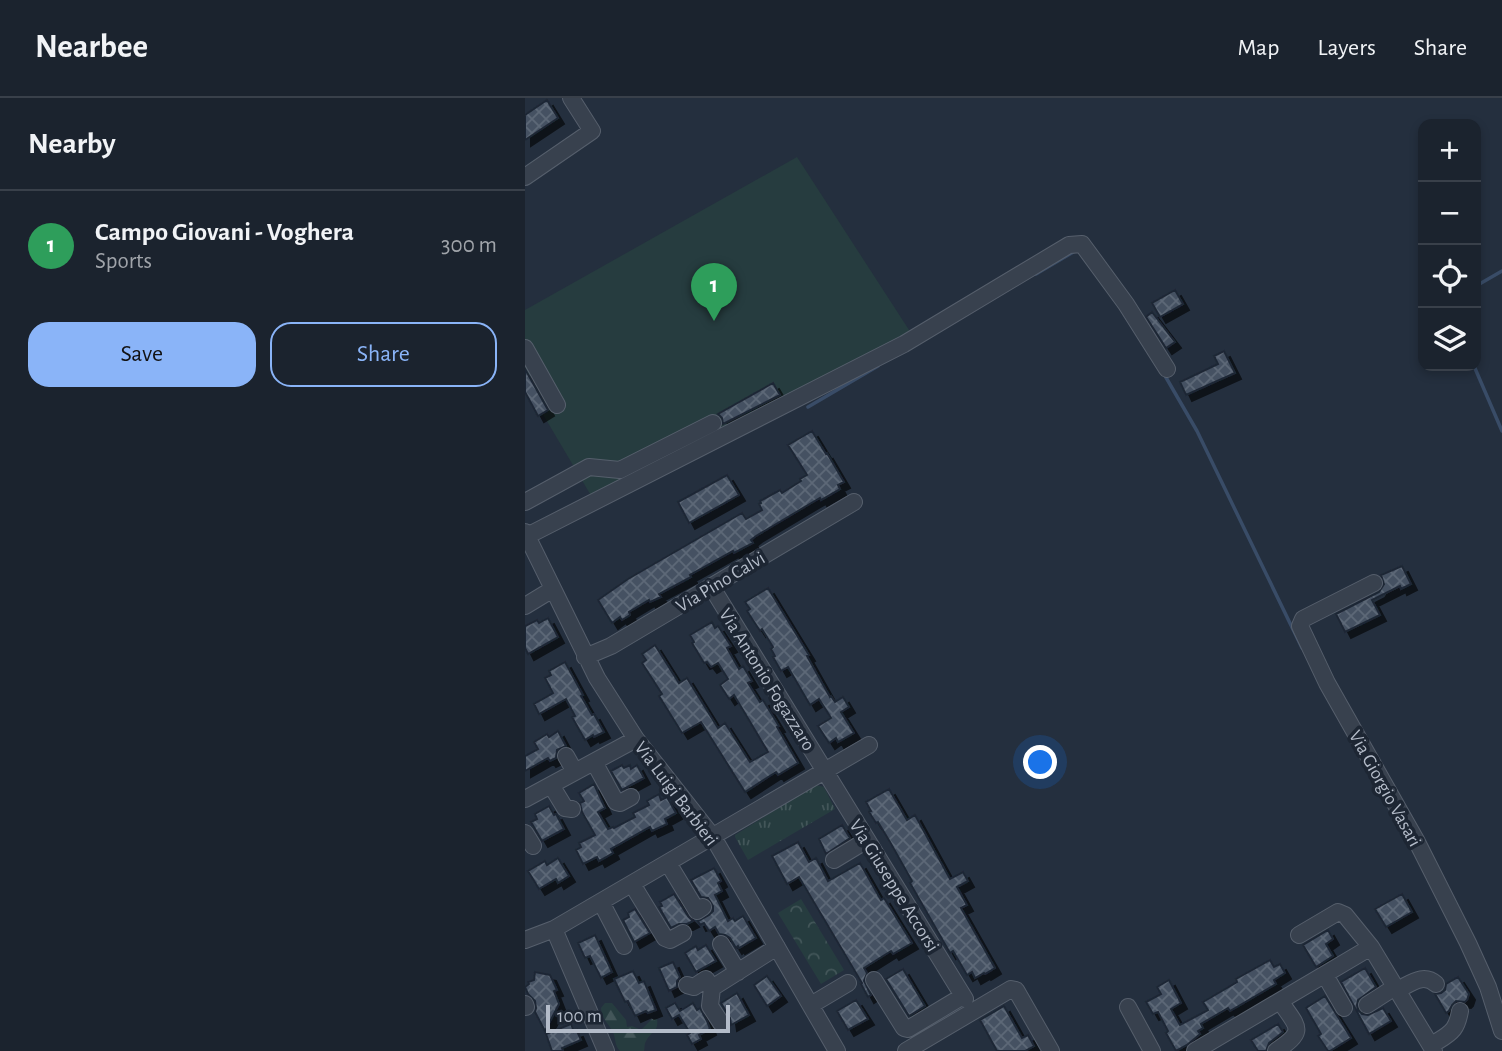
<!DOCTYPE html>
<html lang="en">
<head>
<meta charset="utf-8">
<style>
	body { margin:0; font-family:"Alegreya Sans",sans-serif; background:#242b36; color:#f1f3f6 }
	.controls { position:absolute; right:21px; top:21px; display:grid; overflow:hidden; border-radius:14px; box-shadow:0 4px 10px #0003 }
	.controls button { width:63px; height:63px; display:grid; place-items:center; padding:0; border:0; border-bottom:2px solid #39404a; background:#1b232e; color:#f1f3f6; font:35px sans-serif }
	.scale { position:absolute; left:21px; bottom:18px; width:184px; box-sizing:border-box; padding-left:7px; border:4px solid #b4bcc9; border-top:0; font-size:19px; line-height:24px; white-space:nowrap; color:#b4bcc9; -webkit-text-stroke:5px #1d2633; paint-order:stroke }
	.you { position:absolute; left:516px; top:665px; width:24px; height:24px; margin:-18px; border:5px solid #fff; border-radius:50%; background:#1a73e8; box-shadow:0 0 0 10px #1a73e833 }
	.badge { display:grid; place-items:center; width:46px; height:46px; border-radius:50%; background:#8ab4f8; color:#fff; font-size:23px; font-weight:700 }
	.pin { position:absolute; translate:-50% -58px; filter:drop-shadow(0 2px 4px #0008) }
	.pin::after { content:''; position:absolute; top:37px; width:24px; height:21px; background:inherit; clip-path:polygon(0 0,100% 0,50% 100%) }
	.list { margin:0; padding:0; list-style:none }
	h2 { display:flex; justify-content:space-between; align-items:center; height:91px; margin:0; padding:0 28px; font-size:30px }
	h2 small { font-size:23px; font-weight:400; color:#a0a4aa }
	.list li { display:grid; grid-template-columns:46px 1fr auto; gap:21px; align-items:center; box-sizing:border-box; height:112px; padding:0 28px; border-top:2px solid #39404a }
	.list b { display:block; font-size:26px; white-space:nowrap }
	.list p { margin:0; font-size:23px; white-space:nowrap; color:#a0a4aa }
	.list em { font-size:23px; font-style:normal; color:#a0a4aa }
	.actions { display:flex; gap:14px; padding:21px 28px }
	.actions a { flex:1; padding:16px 0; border:2px solid #8ab4f8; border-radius:21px; text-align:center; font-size:24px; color:#8ab4f8 }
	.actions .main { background:#8ab4f8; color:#111 }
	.icon { flex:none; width:38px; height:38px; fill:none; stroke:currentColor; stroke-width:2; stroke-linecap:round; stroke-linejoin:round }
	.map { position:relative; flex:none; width:977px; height:953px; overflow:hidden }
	header { display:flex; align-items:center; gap:42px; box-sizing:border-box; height:98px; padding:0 35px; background:#1b232e; border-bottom:2px solid #39404a }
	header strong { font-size:33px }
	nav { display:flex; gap:38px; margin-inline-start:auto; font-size:24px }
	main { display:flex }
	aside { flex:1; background:#1b232e }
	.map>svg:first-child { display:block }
	.grass { fill:url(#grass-tufts) }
	.forest { fill:url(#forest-firs) }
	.park { fill:url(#park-crowns) }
	.pitch { fill:#263c3f }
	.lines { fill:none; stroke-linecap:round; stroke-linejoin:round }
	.stream { stroke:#394c67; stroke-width:3.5 }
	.building { fill:url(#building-cross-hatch); stroke:#1f2835; stroke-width:2; filter:url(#shadow) }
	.minor-casing { stroke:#565f6c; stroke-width:18 }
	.minor { stroke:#38414e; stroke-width:16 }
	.labels { text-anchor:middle; stroke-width:7; stroke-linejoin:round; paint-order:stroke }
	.street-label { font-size:19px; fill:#b4bcc9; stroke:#1d2633 }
</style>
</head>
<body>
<header>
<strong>Nearbee</strong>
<nav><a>Map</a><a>Layers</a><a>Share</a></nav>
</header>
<main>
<aside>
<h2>Nearby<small></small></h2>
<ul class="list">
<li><span class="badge" style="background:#2e9e5b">1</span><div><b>Campo Giovani - Voghera</b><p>Sports</p></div><em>300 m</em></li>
</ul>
<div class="actions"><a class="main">Save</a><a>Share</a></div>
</aside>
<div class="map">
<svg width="977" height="953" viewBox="0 0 977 953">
	<defs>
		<pattern id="grass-tufts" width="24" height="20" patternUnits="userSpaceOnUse" patternTransform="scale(1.75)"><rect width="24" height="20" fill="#263c3f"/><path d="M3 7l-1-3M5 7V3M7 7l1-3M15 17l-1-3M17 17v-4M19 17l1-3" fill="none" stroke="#435659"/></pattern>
		<pattern id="forest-firs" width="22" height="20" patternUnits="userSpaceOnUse" patternTransform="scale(1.75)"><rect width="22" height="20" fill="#263c3f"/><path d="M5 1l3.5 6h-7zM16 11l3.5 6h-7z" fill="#435659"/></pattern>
		<pattern id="park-crowns" width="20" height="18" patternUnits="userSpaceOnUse" patternTransform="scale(1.75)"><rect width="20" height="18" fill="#263c3f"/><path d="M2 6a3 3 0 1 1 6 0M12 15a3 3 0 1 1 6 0" fill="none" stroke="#435659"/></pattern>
		<pattern id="building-cross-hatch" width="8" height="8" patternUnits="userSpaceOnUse" patternTransform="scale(1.75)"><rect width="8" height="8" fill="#455162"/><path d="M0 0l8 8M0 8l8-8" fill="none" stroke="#5d6877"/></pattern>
		<filter id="shadow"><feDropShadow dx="6" dy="6" stdDeviation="0" flood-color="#0009"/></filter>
	</defs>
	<rect width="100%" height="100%" fill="#242f3e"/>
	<path class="grass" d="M291,687l8,2 11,22 -87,51 -13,-23v-2z"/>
	<path class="forest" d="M80,905h7l14,17 1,7 5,-1 9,4 11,-11h5c2,13 -6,12 -11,22 -2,3 -1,7 -2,10h-24c-5,-6 -4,-9 -6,-16 -3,-10 -12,-14 -13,-27z"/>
	<path class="park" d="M276,801l43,71 -23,14 -43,-71z"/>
	<path class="pitch" d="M272,59l114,176 -318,166 -68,-115v-74z"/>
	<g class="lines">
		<path class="stream" d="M511,176l39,-23
			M951,188l26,-15
			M949,268l28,65
			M639,276l33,57 105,217
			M283,309l70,-41"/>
	</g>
	<path class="building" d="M22,2l11,18 -33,22v-25z
		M650,192l8,14 -23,13 -8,-14z
		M627,214l23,30 -9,6 -20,-31z
		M699,253l11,22 -49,22 -6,-13 38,-18 -4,-8z
		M0,271l23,41 -10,6 -13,-24z
		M248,285l7,12 -57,29 -1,-6 -4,-4z
		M287,333l14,23 1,-1 17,29 -6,3 2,4 -19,11 -1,-2 -7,4 -57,34 -5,4 2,3 -19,10 -1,-2 -43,24 1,2 -32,17 2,3 -11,5 -1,-2 -20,12 1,3 -8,5 -2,-3 -8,6 -14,-23 30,-21 114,-66 4,6 16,-9 -3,-6 2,-1 -1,-2 20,-11 2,3 19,-12 -1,-2 7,-4 -19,-30z
		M202,377l12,20 -50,28 -11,-21z
		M877,468l9,18 -10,5 -1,-3 -28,14 8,15 -35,17 -9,-18 43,-22 5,-8 -3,-9z
		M243,490l41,67 -2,1 23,41 1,-1 4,6 8,-5 6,10 -8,5 13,21 -16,9 -2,-4 -7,5 -11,-17 13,-8 -12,-19 -9,6 -22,-38 -7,4 -8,-14 2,-1 -4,-7 2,-2 -11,-18 -2,2 -13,-20 3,-2 -5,-7z
		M23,520l10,19 -30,17 -3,-6v-22l12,-6 2,3z
		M187,524l3,6 3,-2 13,20 -4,2 12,21 4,-3 9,15 -4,2 12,19 3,-2 16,26 -2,1 21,36 -20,12 -2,-3 -31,20 -44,-70 -19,11 -23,-37 3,-2 -20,-31 4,-3 -4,-6 13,-9 24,38 8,-5 31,50 7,-5 25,39 18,-10 -34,-57 -5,4 -9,-14 8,-6 -10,-16 -7,4 -4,-5 -3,1 -12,-20 2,-1 -4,-7z
		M40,564l18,33 -2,1 11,19 2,-1 10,18 -10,5 -1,-2 -8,5 -13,-23 3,-1 -9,-17 -27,15 -5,-10 19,-11 -8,-15 6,-3 -2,-4z
		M33,633l8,15 -9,4 -1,8 -6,3 -2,-3 -23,13v-15l13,-7 -4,-7 13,-8 2,3z
		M97,667l2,3 6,-3 1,4 6,-4 7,13 -22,12 -11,-19z
		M69,686l11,24 -7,4 10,17 5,-2 1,1 21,-11 -2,-4 16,-8 -2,-4 12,-7 2,6 6,-3 9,16 -11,6 2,5 -15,7 -2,-4 -39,22 2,4 -14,8 -2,-4 -14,7 -7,-14 5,-3 -2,-4 16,-8 -13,-23 -2,-9 4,-2 -5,-8z
		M364,691l18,31 8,-5 35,64 13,-7 5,9 -11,6 10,18 -6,3 34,60 -10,6 -1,-1 -9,5 -3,-6 -5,3 -14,-24 -3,2 -40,-70 2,-2 -22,-39 -12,-20 -2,1 -7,-11 2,-1 -5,-9z
		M24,708l5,9 2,-1 8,15 -22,12 -11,-19 6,-3 -2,-5z
		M317,727l8,13 -24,16 -7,-15z
		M273,744l11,20 7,-4 12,23 32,-18 21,37 3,-2 28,45 -19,11 -2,-3 -27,17 3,5 -3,8 7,14 -3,2 -7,-13 1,-1 -63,-106 -12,7 -15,-28z
		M33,760l11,18 -11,7 -2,-4 -17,10 -11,-18 17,-10 2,4z
		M189,770l7,13 -3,2 4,8 -7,4 13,26 5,-3 2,3 8,-5 13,22 -17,10 -1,-2 -2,2 -6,-10 -5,-3 -6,-1 -4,-7 -6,4 -5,-8 -4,2 -2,-4 11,-6 4,-4v-5l-5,-8 -7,-1 -10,-17z
		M149,796l14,22 5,5 -6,3h-8l-8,4 -12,-21 3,-1 -2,-4z
		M877,796l10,18 -26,15 -11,-18z
		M110,811l15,24 -16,9 -11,-22 6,-3 -1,-4z
		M803,832l5,9 -7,5 7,12 -17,11 -13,-22z
		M70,837l17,37 -11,6 -11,-22 -5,2 -7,-15z
		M181,847l10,16 -20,11 -11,-19 11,-7 2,4z
		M745,862l4,7 6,-3 5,9 -11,7 2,4 -46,27 -2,-3 -27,16 2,4 -5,3 2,3 -13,11 -11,6 -10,-18 2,-2 -10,-19 -5,2 -7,-12 15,-8 -4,-7 12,-7 12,23 -10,6 9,16 28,-15 -5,-8 34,-20 -1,-3z
		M148,864l7,15 -3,4v6l-8,4 -10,-23z
		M840,870l11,19 -18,13 -1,5 1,5 4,4 6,1 15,-7 8,13 -22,13 -28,-52z
		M378,871l22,37 -16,10 -23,-37z
		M108,873l6,12 5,-2 12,29 -8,3 -2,-2 -11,5 -7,-15 -3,1 -11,-23z
		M10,874l15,3 7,15 -3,1 5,13 -14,27 -10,-19 1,-4 -1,-7 -7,-7 -3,-7 4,-3 -1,-2 6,-2z
		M242,878l14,20 -14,10 -13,-21z
		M933,879l11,17 -2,6 -2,2 -9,-1 -4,4 -3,6 -3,2 -11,-19 6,-1 4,-3 1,-6z
		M212,895l12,22 -18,10 -1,-7 -9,-15z
		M800,898l26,42 -21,13h-2l-10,-15 3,-2 -15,-26z
		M331,902l12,19 -20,11 -11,-19z
		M150,905l5,8 13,-8 4,7 3,-2 7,13 3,8 -11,6 2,4 -9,5 -5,-9 3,-2 -11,-18 -7,4 -6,-11z
		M479,908l18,32 6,-3 6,11 -9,5h-28l-17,-31z
		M46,926l3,8 3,-1 4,9 -19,8 1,3h-11l-6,-17z
		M753,926l5,8 -14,11 -3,8h-8l-7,-11z"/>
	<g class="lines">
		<g class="minor-casing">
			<path id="minor" d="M0,79l67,-46 -21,-33
				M0,250l32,57
				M0,404l64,-35 31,3 93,-47
				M0,434l72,146 39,61 77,98 124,214
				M2,438l377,-192 165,-99 13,-1 44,60 41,65
				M849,485l-71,36 -3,7 27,57 90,159 51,101 20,44 14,44
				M186,488l254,413
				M0,508l28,-17
				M60,559l26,-11 243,-144
				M41,658l9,16
				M69,664l22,40 4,1 11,-6
				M26,687l14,23 7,1
				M0,701l111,-60
				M0,735l8,13
				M309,762l33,-20
				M143,765l29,48 6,-4
				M107,786l33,54 5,2 13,-7
				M76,804l23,44
				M29,831l52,122
				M774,837l39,-23 7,3 26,32
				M0,842l29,-11 315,-184
				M196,846l17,28
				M800,877l19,33
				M349,882l30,48 4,1 55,-33
				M162,887l7,2 12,-8 6,9 65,-41
				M880,888c11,-6 21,-11 31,-2
				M187,890l-2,18 11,17
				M0,906l1,3
				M286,907l37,-22
				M842,907l28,-18
				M603,909l24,44
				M913,943c15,-9 19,-13 22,-30
				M381,953l105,-62 5,1 35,61
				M670,953l176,-104 63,104
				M751,953c31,-21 22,-23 4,-50"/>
		</g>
		<use href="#minor" class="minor"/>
	</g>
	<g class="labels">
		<g class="street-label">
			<text transform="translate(195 483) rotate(-31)" y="7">Via Pino Calvi</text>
			<text transform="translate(243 581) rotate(58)" y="7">Via Antonio Fogazzaro</text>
			<text transform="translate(861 690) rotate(61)" y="7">Via Giorgio Vasari</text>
			<text transform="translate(152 695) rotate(53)" y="7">Via Luigi Barbieri</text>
			<text transform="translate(370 787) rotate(58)" y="7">Via Giuseppe Accorsi</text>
		</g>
	</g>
</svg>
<div class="controls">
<button>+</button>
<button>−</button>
<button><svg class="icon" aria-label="locate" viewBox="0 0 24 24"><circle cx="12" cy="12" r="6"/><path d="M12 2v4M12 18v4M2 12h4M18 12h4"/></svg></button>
<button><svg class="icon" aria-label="layers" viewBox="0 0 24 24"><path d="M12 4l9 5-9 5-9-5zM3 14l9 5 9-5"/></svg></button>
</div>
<div class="scale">100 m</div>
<div class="you"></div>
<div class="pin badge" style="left:189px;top:223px;background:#2e9e5b">1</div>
</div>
</main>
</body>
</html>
